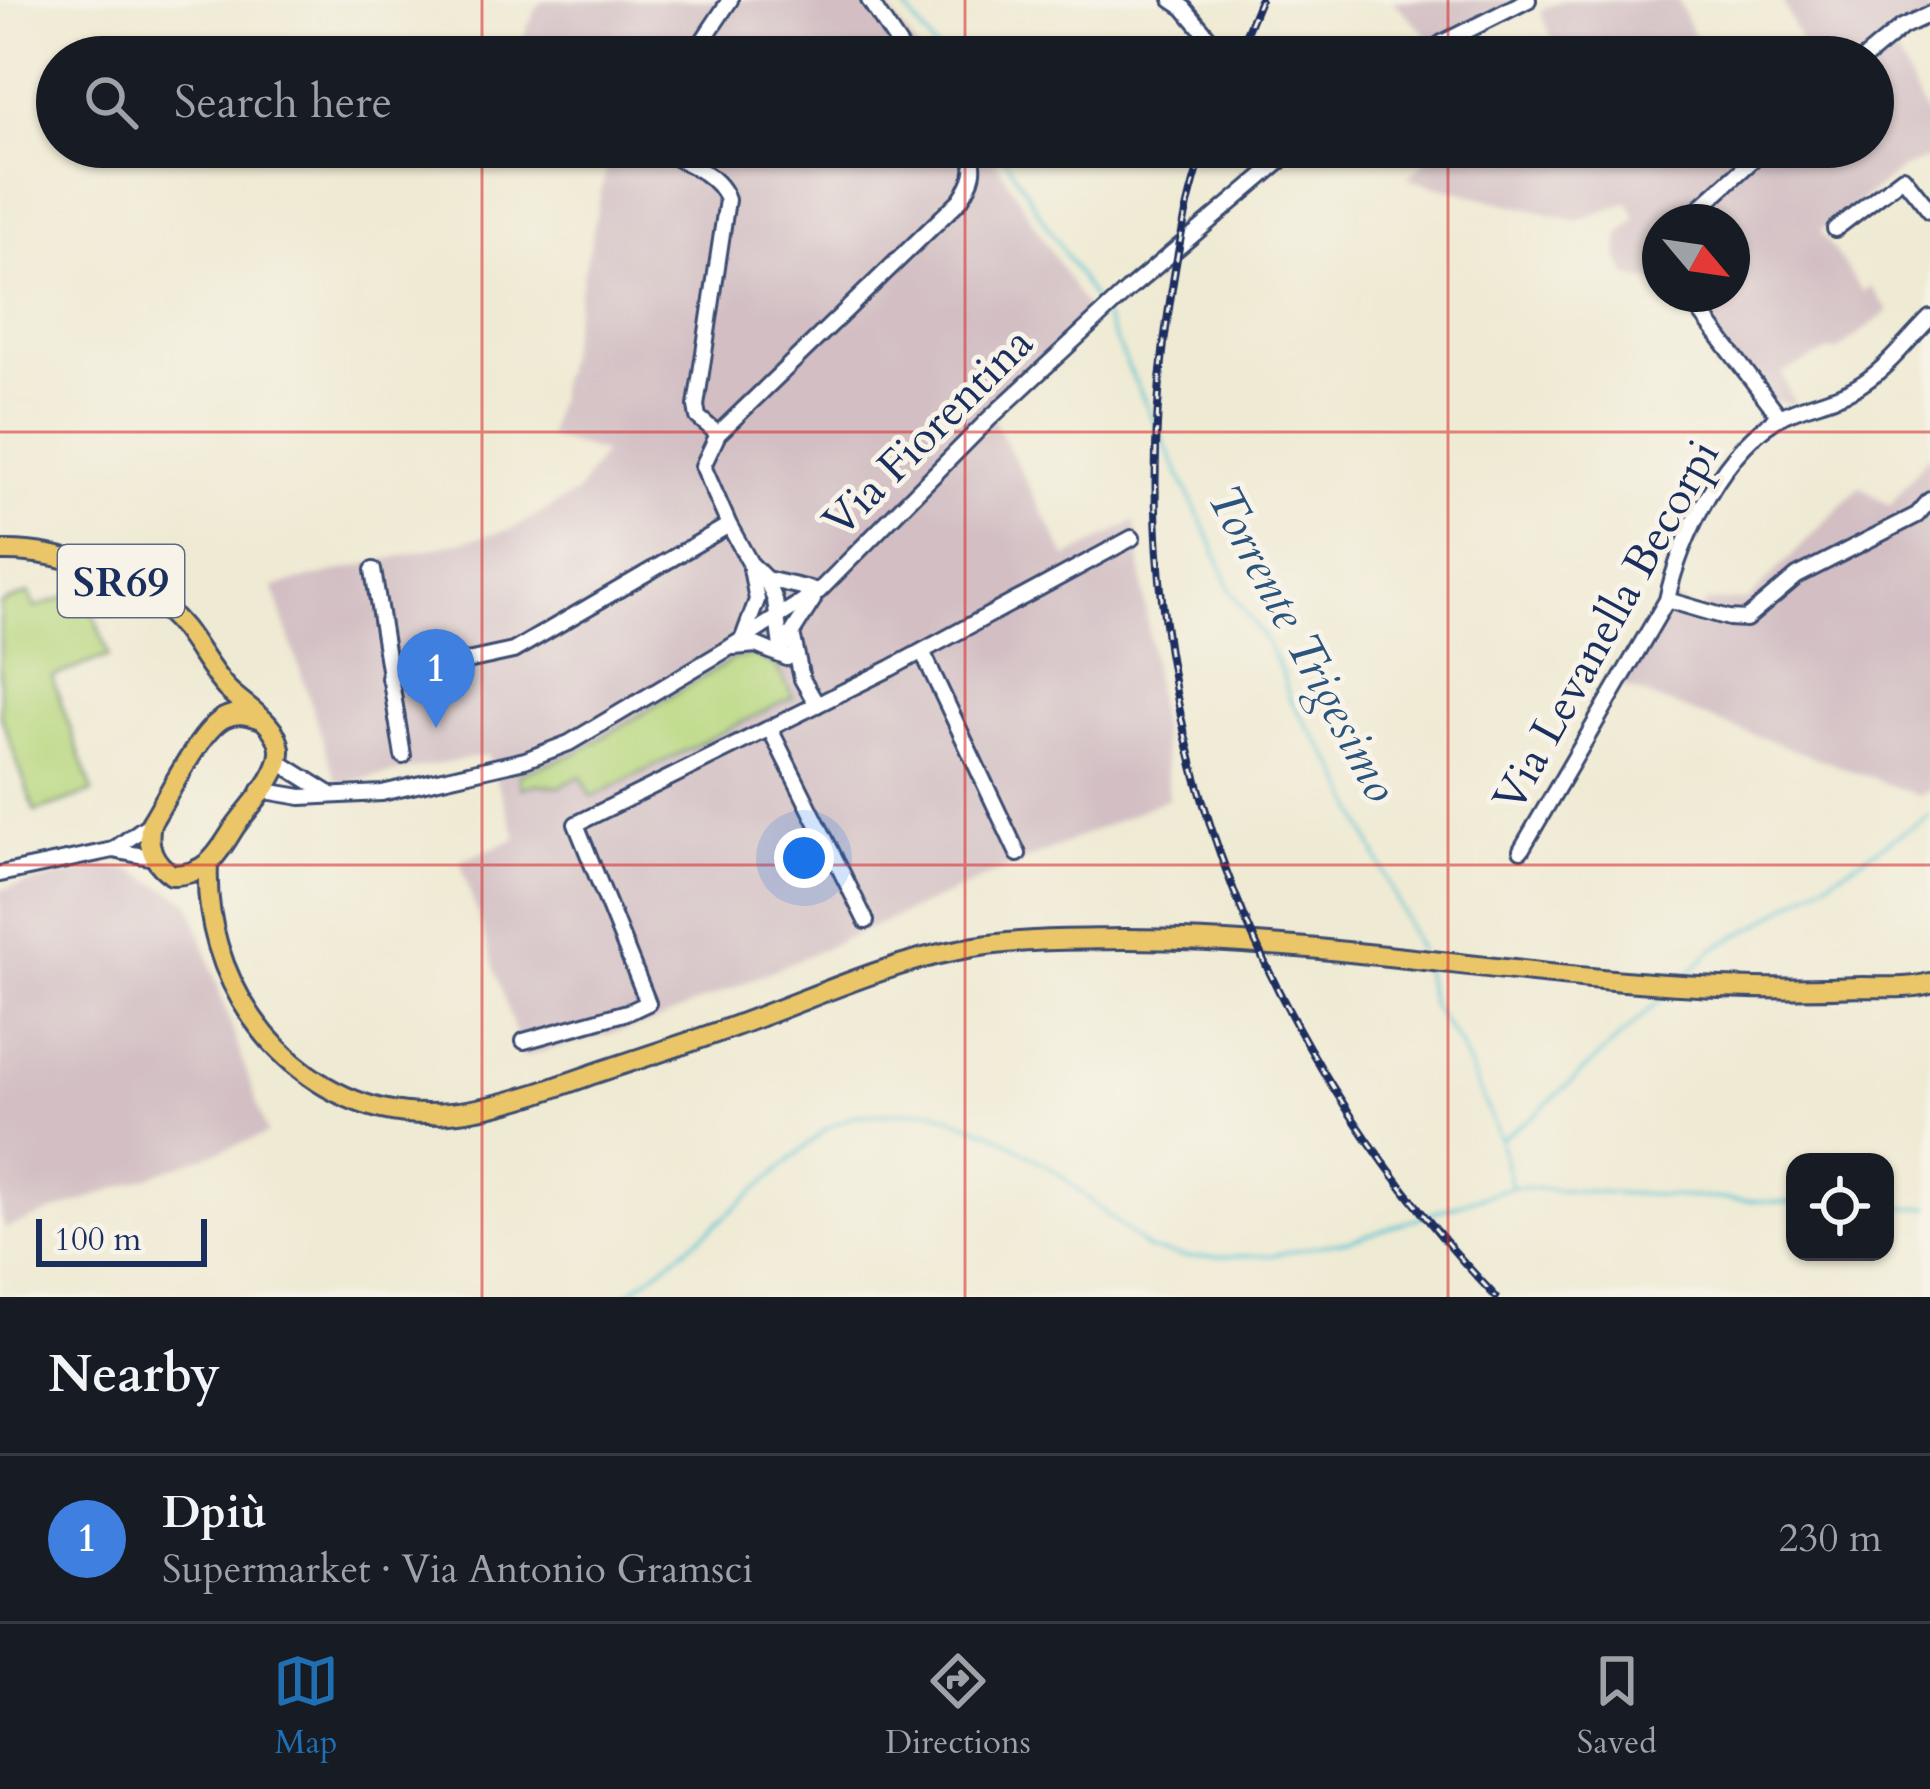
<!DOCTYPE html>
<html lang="en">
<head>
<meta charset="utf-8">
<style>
	body { margin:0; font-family:Cardo,serif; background:#20242c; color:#f1f3f6 }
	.controls { position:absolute; right:36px; bottom:36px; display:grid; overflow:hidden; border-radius:24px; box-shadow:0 3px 9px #0004 }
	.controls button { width:108px; height:108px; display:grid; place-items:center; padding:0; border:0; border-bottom:3px solid #363941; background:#171b24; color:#f1f3f6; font:60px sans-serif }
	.compass { position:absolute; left:1642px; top:204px; width:108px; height:108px; border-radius:50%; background:#171b24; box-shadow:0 3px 9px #0004; rotate:119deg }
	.scale { position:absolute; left:36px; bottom:30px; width:171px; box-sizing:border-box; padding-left:12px; border:6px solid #1b2f5e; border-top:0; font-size:33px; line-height:42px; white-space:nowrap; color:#1b2f5e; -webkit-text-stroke:9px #f7f3e8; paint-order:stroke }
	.you { position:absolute; left:804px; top:858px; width:42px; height:42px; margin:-30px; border:9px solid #fff; border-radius:50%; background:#1a73e8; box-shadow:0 0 0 18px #1a73e833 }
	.badge { display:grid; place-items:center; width:78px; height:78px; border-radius:50%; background:#1f6fb2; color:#fff; font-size:39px; font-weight:700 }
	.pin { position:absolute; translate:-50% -99px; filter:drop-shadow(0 3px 6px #0008) }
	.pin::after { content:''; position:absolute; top:63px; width:42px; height:36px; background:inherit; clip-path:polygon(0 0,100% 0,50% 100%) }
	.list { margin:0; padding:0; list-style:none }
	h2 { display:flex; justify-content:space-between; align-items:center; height:156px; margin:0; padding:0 48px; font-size:51px }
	h2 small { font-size:39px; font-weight:400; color:#9ea1a6 }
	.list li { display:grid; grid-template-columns:78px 1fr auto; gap:36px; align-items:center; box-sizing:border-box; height:168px; padding:0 48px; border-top:3px solid #363941 }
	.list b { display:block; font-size:45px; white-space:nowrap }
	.list p { margin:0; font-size:39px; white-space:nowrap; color:#9ea1a6 }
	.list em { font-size:39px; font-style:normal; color:#9ea1a6 }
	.icon { flex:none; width:66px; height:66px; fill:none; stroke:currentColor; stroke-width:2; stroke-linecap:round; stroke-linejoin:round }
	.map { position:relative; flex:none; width:1930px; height:1297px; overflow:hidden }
	.search { position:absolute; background:#171b24; box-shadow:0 3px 9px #0004; left:36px; right:36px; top:36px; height:132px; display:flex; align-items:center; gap:30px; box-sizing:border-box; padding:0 42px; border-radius:66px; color:#9ea1a6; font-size:45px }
	.sheet { height:324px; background:#171b24 }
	nav { display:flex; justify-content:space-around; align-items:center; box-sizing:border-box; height:168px; border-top:3px solid #363941; background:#171b24; font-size:33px; color:#9ea1a6 }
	nav a { display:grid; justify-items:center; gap:6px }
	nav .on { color:#1f6fb2 }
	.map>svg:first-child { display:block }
	.industrial { fill:#d2bec3 }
	.green { fill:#b7d77e; stroke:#69836e; stroke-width:3 }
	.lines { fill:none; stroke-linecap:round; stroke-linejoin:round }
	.stream { stroke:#59c4d4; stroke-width:3 }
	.minor-casing { stroke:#3b4b70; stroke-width:20 }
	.major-casing { stroke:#3b4b70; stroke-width:24 }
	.minor { stroke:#fff; stroke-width:14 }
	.major { stroke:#ebc669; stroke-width:18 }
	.rail-casing { stroke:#1b2f5e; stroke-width:8 }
	.rail { stroke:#f7f3e8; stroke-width:3; stroke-dasharray:9; stroke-linecap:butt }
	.grid { fill:none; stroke:#d62828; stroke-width:3; stroke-opacity:0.55 }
	.labels { text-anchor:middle; stroke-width:10; stroke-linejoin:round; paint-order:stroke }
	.shield { fill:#f7f3e8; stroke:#5d6a87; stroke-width:3 }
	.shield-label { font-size:42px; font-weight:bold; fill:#1b2f5e }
	.street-label { font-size:45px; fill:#1b2f5e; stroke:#f7f3e8 }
	.water-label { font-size:48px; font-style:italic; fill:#2a547c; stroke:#f7f3e8 }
</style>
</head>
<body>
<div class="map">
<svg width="1930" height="1297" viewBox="0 0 1930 1297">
	<rect width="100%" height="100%" fill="#f7f3e8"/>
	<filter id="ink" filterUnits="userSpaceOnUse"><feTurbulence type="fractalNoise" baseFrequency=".00833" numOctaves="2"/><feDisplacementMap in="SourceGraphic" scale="24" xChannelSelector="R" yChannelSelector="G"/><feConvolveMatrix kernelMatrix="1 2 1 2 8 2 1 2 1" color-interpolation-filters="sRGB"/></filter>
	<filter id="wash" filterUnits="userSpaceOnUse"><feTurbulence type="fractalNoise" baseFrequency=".004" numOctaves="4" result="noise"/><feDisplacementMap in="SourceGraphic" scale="48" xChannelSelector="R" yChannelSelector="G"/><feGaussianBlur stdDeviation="2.7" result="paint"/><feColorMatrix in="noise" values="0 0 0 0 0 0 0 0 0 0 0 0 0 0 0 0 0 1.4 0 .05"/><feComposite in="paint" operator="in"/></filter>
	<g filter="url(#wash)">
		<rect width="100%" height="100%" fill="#efead3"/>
		<path class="industrial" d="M545,0h337l41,57h-376l-25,-19 17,-34z
			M1392,0h126l-85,41z
			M1563,0h115l25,57h-143l-20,-46z
			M1782,0h148v32l-37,14 37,77v35l-28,11 -82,62 43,61 8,-5 18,24 -54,41 -4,-2 -49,23 12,31 -20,-3 -3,15 -24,21 9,-15 -1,-16 -78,-112h55v-72h-72v60l-19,-2 -13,-5 -10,-17 2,-23 16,-17 -8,-16 -51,19 -170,-42 23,-23 -9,-9h452v-90h-66z
			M611,147h376l106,173 -103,93 77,145 68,-37 34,277 -515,224 -131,35 -63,-196 57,-23 -30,-83 -150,29 -64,-197 239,-58 65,-36 26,-40 -55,-16z
			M1930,453v337l-13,5 -301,-111 47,-90 36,19 6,-11 43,-2 112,-114 30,20z
			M106,866l25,4 59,32 77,232 -262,95 -5,-14v-325z"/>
		<path class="green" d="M85,590l24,66 -57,21 41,115 -58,20 -35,-99v-109l29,-11 6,15z
			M752,655l24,11 17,31 -201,100 -11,-21 -22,11 -23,-3 -15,4 -2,-14 56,-20 159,-95z"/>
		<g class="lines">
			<path class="stream" d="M900,0l41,57
				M998,147l101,161
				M1104,316l107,225 20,50 36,52 15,30 8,26 48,71 81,180
				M1423,965l8,39 29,41 40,94 11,48
				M1686,976l27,-27 43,-23 174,-111
				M1501,1138l33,-22 136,-125
				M1885,1207l45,1
				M624,1297l89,-70 113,-98 27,-13 79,-6 63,24 62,38 91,77 39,8 86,-2 78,-15 160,-53 284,16"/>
		</g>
	</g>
	<g filter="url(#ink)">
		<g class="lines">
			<g class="minor-casing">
				<path id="minor" d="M869,0l38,57
					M1172,0l12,8 41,49
					M692,57l38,-57
					M1421,57l21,-14 86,-43
					M1866,57l36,-30 28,-13
					M653,147c25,13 65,24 74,53l-31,206 2,11 20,17
					M1684,222l83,-75
					M1835,229l68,-52 27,34
					M1687,294l93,123
					M373,570l30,186
					M766,579l53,12
					M813,600l-21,33 10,46 15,26
					M1667,600l62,18 17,1 51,-43 120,-61 13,-15
					M743,638l14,-38 -7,-37
					M734,647l22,-2 31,13
					M922,651l96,203
					M782,655l-7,-55 -9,-21 -16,-16 -21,-38 -26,-59 15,-32 242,-234c13,-19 18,-32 8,-53
					M389,678l124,-27 216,-126
					M770,729l96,192
					M279,762l51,32
					M260,790l41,7 81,-4 143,-33 44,-17 160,-95 90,-57 171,-173 138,-128 169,-143
					M113,850l38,-27
					M1521,850l146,-250c13,-63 58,-155 117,-185 25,-12 56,-16 79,-32 26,-17 45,-43 67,-65
					M0,874l113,-24 41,8
					M524,1041l107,-30 17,-8 -72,-179 315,-156 241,-130"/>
			</g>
			<g class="major-casing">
				<path id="major" d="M0,551c63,-2 142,27 183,77 15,19 26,41 43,60 17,18 51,34 54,61 2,26 -32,58 -46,79 -16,26 -28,47 -62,47 -19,-13 -26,-29 -21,-52 16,-25 49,-93 73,-105 13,-7 25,-3 38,1
					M208,865c-5,109 66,218 174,244 73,17 145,-12 214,-36 54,-18 109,-35 163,-56 64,-24 131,-54 199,-67 52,-11 109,-10 162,-11 201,-1 400,40 600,48 48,2 95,2 143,0 22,0 46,2 67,-4"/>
			</g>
			<use href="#minor" class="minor"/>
			<use href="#major" class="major"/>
			<g class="rail-casing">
				<path id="rail" d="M1236,57l24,-57
					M1205,147c-22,62 -32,131 -41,196 -44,357 86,696 332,954"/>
			</g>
			<use href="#rail" class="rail"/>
		</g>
	</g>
	<path class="grid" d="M482,0v57M965,0v57M1448,0v57M482,147v1150M965,147v1150M1448,147v1150M0,432h1930M0,865h1930"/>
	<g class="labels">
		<rect class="shield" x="58" y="545" width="126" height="72" rx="9"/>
		<g class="shield-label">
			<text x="121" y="596">SR69</text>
		</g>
		<g class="street-label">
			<text transform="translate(927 431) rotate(-45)" y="16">Via Fiorentina</text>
			<text transform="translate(1605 625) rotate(-61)" y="16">Via Levanella Becorpi</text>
		</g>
		<g class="water-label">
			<text transform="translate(1304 643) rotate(62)" y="17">Torrente Trigesimo</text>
		</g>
	</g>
</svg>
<div class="controls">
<button><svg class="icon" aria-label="locate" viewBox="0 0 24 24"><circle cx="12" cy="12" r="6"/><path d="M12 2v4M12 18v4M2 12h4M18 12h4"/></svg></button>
</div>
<svg class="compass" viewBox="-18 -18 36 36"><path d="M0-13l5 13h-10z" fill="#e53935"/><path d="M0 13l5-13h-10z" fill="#9ea1a6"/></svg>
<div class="scale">100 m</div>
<div class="you"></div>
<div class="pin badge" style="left:436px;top:728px;background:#3f7fe0">1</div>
<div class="search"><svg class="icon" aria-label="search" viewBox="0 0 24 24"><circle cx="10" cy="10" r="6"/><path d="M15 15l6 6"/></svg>Search here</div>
</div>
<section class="sheet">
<h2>Nearby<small></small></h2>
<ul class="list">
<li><span class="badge" style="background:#3f7fe0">1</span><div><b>Dpiù</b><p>Supermarket · Via Antonio Gramsci</p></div><em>230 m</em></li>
</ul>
</section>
<nav>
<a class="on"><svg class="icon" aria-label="map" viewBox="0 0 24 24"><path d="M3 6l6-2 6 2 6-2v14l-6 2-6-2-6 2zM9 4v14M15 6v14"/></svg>Map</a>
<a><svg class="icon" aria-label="directions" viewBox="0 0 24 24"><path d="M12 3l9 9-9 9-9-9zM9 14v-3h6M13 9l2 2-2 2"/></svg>Directions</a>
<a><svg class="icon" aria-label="saved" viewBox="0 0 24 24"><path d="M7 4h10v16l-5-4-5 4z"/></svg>Saved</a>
</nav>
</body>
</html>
